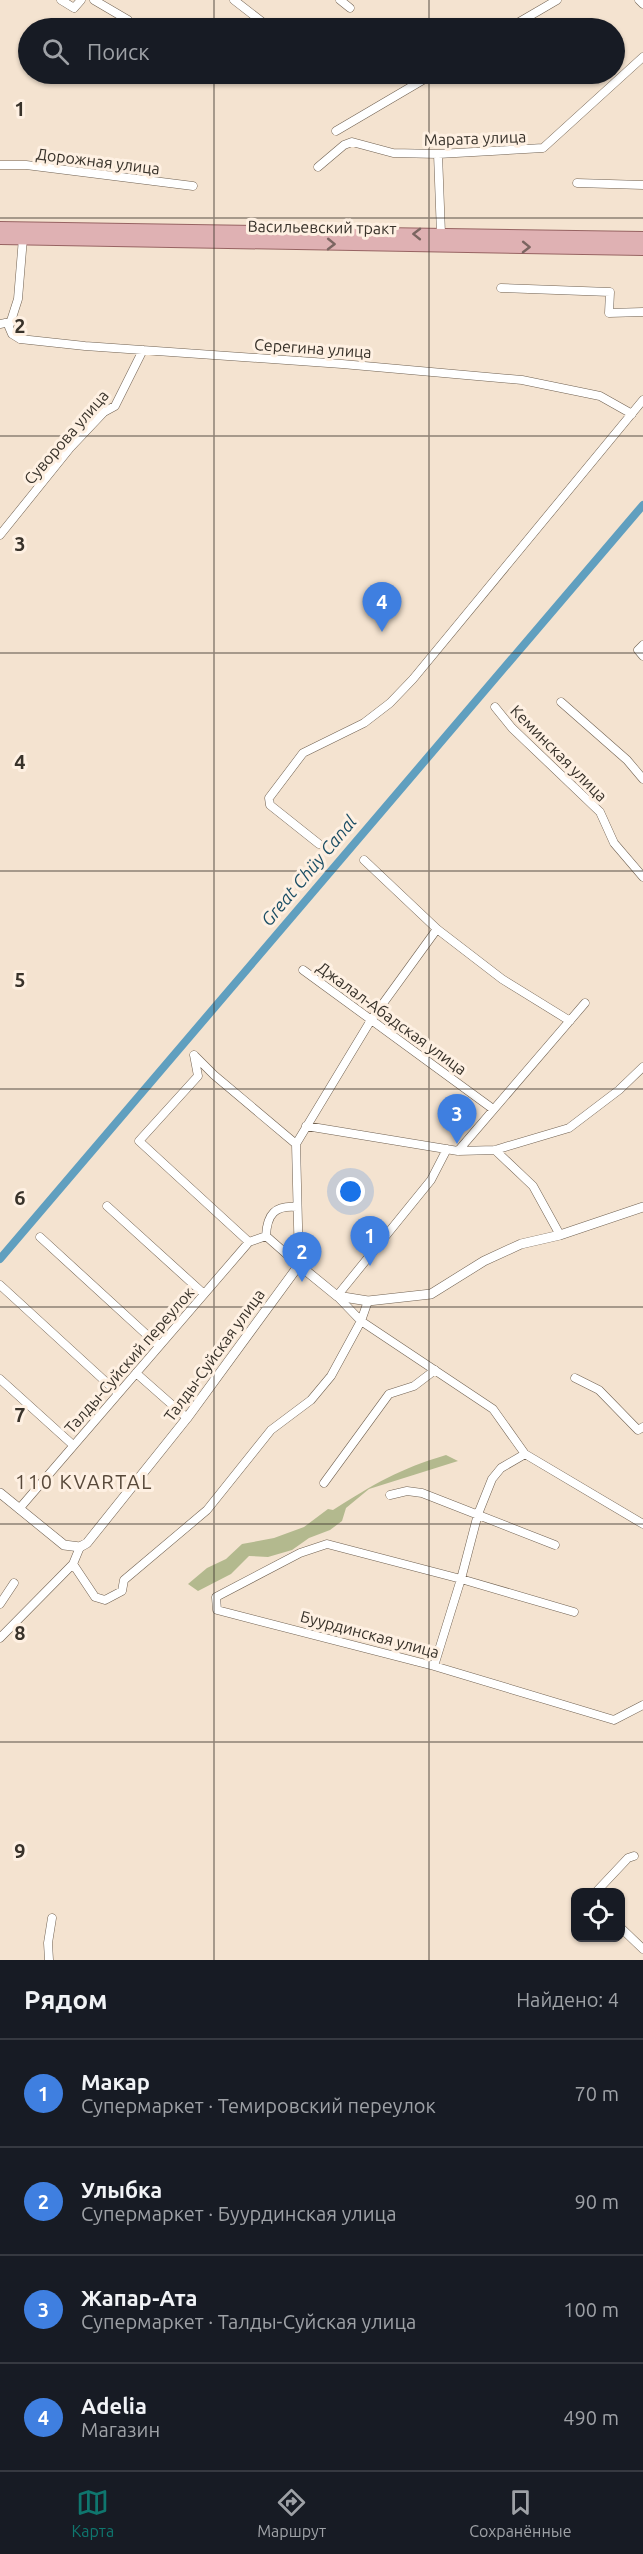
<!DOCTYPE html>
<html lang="ru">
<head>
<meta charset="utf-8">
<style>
	body { margin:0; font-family:Ubuntu,sans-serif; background:#20242c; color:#f1f3f6 }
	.controls { position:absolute; right:18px; bottom:18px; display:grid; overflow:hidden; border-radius:12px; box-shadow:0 2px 4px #0004 }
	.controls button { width:54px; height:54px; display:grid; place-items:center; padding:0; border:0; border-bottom:2px solid #363941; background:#171b24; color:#f1f3f6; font:30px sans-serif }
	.you { position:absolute; left:351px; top:1192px; width:21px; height:21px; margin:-15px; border:4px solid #fff; border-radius:50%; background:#1a73e8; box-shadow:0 0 0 9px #1a73e833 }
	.badge { display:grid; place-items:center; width:39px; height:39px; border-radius:50%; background:#0f766e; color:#fff; font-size:20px; font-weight:700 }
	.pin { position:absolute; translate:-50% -50px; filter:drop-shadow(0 2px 3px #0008) }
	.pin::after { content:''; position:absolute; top:32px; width:21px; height:18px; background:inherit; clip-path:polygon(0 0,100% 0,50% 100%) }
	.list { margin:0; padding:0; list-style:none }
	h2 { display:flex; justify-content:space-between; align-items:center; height:78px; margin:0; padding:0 24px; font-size:26px }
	h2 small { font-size:20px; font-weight:400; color:#9ea1a6 }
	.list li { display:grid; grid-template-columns:39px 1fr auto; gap:18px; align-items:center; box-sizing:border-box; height:108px; padding:0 24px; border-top:2px solid #363941 }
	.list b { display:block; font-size:22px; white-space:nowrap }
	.list p { margin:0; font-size:20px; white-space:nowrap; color:#9ea1a6 }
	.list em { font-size:20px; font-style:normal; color:#9ea1a6 }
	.icon { flex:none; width:33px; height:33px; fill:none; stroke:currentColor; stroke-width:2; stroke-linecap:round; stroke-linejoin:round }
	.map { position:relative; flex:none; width:643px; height:1960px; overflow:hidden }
	.search { position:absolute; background:#171b24; box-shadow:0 2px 4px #0004; left:18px; right:18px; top:18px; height:66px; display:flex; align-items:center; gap:15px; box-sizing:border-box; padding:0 21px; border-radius:33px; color:#9ea1a6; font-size:22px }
	.sheet { height:510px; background:#171b24 }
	nav { display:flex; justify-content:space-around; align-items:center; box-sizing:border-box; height:84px; border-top:2px solid #363941; background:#171b24; font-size:16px; color:#9ea1a6 }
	nav a { display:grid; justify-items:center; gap:3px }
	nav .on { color:#0f766e }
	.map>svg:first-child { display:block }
	.green { fill:#b3b98e }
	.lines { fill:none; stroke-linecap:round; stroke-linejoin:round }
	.canal { stroke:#609fbf; stroke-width:8 }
	.minor-casing { stroke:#706151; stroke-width:9 }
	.tertiary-casing { stroke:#706151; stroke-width:10 }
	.primary-casing { stroke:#976362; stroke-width:14 }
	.minor { stroke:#fff; stroke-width:8 }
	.tertiary { stroke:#fff; stroke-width:9 }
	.primary { stroke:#dfb1b3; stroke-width:12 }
	.oneway { stroke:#7b6561 }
	.grid { fill:none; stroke:#38322a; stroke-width:1.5; stroke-opacity:0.55 }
	.labels { text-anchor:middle; stroke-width:6; stroke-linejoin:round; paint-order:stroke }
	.street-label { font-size:16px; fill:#38322a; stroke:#fef0e2 }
	.water-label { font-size:18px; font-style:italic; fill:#1b4e65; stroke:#fef0e2 }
	.quarter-label { font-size:20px; letter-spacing:1.5px; fill:#58493a; stroke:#fef0e2 }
	.grid-label { font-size:20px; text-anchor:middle; font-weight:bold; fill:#38322a; stroke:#fef0e2; stroke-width:6; stroke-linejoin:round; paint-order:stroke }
</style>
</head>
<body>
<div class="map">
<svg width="643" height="1960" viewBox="0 0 643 1960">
	<rect width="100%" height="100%" fill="#f4e3d0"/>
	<path class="green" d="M446,1455l12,6 -89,28 -23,19 -4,13 -12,9 -21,8 -17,12 -24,7 -19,-1 -18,18 -33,17 -10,-7 19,-16 19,-9 16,-15 32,-6 30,-11 24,-18 5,1c41,-26 66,-41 113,-55z"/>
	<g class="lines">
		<path class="canal" d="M0,1259l643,-754"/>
		<g class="minor-casing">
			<path id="minor" d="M61,0l13,8 7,-8
				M94,0l34,20 3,8
				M234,0l36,28
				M340,0l10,8
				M639,0l4,4
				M509,28l48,-28
				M336,131l97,-57
				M438,154l3,80
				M0,165h26l167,21
				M318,167l26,-22 8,-3 41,11 45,1 105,-6 100,-91
				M577,183l66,2
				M23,238l-5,61 -9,28 3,7 8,5 65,7 257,18 180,16 78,16 32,18
				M501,288l109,4 -1,21 34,-1
				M0,324l10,-2
				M0,535l70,-87 34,-36 11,-6 28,-56
				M643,645l-5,5 5,6
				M561,702l66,58 16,19
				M495,707l17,21 88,84 14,31 29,34
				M319,844l-49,-39 -1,-7 34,-45 61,-30 26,-20 23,-24 230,-279
				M364,860l73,69 65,50 68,42
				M303,970l190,139
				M194,1055l4,21 -59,65 110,101
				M195,1056l19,19 82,69
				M306,1126l152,25 37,-1 74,-22 50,-38 24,-23
				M447,1149l-16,31 -94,116 24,25 132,88 32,45 118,70
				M495,1150l38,36 27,49
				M458,1151l127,-148
				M107,1206l97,88
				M266,1236c1,-22 9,-31 31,-29
				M266,1236l33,29
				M40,1237l119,109
				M299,1265l-3,-121 75,-124 66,-91
				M0,1285l118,108
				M136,1373l51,45
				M575,1378l24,12 39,40 5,-3
				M0,1379l73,66
				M324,1483l65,-89 25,-8 21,-16
				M390,1495l17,-4 15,2 133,52
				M19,1509l230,-267 17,-6
				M73,1564l22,33 10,3 17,-9 2,-11 83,-70 64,-80 40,-30 20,-24 30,-55 7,-20
				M0,1604l14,-21
				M574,1612l-113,-33 -134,-35 -27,9 -84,44 1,13 217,56 180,54 29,-15
				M0,1638l73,-74 7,-17
				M434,1666l27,-87 17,-65 14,-35 9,-11 24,-14
				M596,1892l32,-34 6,-2
				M620,1927l23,22
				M49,1960l-1,-17 4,-25"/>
		</g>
		<g class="tertiary-casing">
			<path id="tertiary" d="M0,1493l64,52 16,2 7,-4 100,-125 112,-153 38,31 31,5 63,-7 53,-33 37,-17 39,-9 83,-28"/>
		</g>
		<g class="primary-casing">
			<path id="primary" d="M0,228l643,10
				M0,238l643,11"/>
		</g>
		<use href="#minor" class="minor"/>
		<use href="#tertiary" class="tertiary"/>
		<use href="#primary" class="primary"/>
	</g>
	<defs><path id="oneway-chevron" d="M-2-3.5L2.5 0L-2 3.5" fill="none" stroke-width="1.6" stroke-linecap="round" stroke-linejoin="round" transform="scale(1.5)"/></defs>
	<g class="oneway">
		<use href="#oneway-chevron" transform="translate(417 234) rotate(-179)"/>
		<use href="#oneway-chevron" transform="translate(331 244) rotate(1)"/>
		<use href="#oneway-chevron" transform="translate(526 247) rotate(1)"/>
	</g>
	<path class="grid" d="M214,0v28M429,0v28M214,74v1886M429,74v1886M0,218h643M0,436h643M0,653h643M0,871h643M0,1089h643M0,1307h643M0,1524h643M0,1742h643"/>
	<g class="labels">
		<g class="street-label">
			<text transform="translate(475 138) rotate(-2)" y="6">Марата улица</text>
			<text transform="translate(98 161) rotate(7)" y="6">Дорожная улица</text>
			<text transform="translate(322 227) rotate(1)" y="6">Васильевский тракт</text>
			<text transform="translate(313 348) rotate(4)" y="6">Серегина улица</text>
			<text transform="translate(66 437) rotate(-49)" y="6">Суворова улица</text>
			<text transform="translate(559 753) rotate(45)" y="6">Кеминская улица</text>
			<text transform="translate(392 1018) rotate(36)" y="6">Джалал-Абадская улица</text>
			<text transform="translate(214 1355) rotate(-54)" y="6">Талды-Суйская улица</text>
			<text transform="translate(129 1360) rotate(-49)" y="6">Талды-Суйский переулок</text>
			<text transform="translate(370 1634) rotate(15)" y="6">Буурдинская улица</text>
		</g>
		<g class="water-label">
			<text transform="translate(309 871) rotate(-50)" y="6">Great Chüy Canal</text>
		</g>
		<g class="quarter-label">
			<text x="84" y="1489">110 KVARTAL</text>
		</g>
	</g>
	<g class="grid-label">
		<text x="20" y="116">1</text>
		<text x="20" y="333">2</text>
		<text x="20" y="551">3</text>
		<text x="20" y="769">4</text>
		<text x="20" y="987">5</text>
		<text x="20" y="1205">6</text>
		<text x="20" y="1422">7</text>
		<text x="20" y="1640">8</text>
		<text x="20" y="1858">9</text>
	</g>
</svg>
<div class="controls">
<button><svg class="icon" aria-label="locate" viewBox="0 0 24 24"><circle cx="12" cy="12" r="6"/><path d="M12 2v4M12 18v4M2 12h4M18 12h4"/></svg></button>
</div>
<div class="you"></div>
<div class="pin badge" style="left:370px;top:1266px;background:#3f7fe0">1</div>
<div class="pin badge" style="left:302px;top:1282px;background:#3f7fe0">2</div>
<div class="pin badge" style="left:457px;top:1144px;background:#3f7fe0">3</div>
<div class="pin badge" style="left:382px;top:632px;background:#3f7fe0">4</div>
<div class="search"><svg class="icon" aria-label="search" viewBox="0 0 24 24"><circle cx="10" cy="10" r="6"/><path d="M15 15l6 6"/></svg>Поиск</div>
</div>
<section class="sheet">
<h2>Рядом<small>Найдено: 4</small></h2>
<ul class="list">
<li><span class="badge" style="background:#3f7fe0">1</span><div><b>Макар</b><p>Супермаркет · Темировский переулок</p></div><em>70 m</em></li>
<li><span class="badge" style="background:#3f7fe0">2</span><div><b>Улыбка</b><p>Супермаркет · Буурдинская улица</p></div><em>90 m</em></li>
<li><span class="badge" style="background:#3f7fe0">3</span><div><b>Жапар-Ата</b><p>Супермаркет · Талды-Суйская улица</p></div><em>100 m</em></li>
<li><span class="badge" style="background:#3f7fe0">4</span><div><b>Adelia</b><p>Магазин</p></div><em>490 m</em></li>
</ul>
</section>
<nav>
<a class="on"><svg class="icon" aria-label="map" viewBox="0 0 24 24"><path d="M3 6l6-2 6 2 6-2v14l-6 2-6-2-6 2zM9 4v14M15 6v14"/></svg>Карта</a>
<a><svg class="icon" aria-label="directions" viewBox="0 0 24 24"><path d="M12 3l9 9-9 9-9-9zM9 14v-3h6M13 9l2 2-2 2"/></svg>Маршрут</a>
<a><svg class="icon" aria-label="saved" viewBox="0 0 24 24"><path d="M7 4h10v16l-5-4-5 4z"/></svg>Сохранённые</a>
</nav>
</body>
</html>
